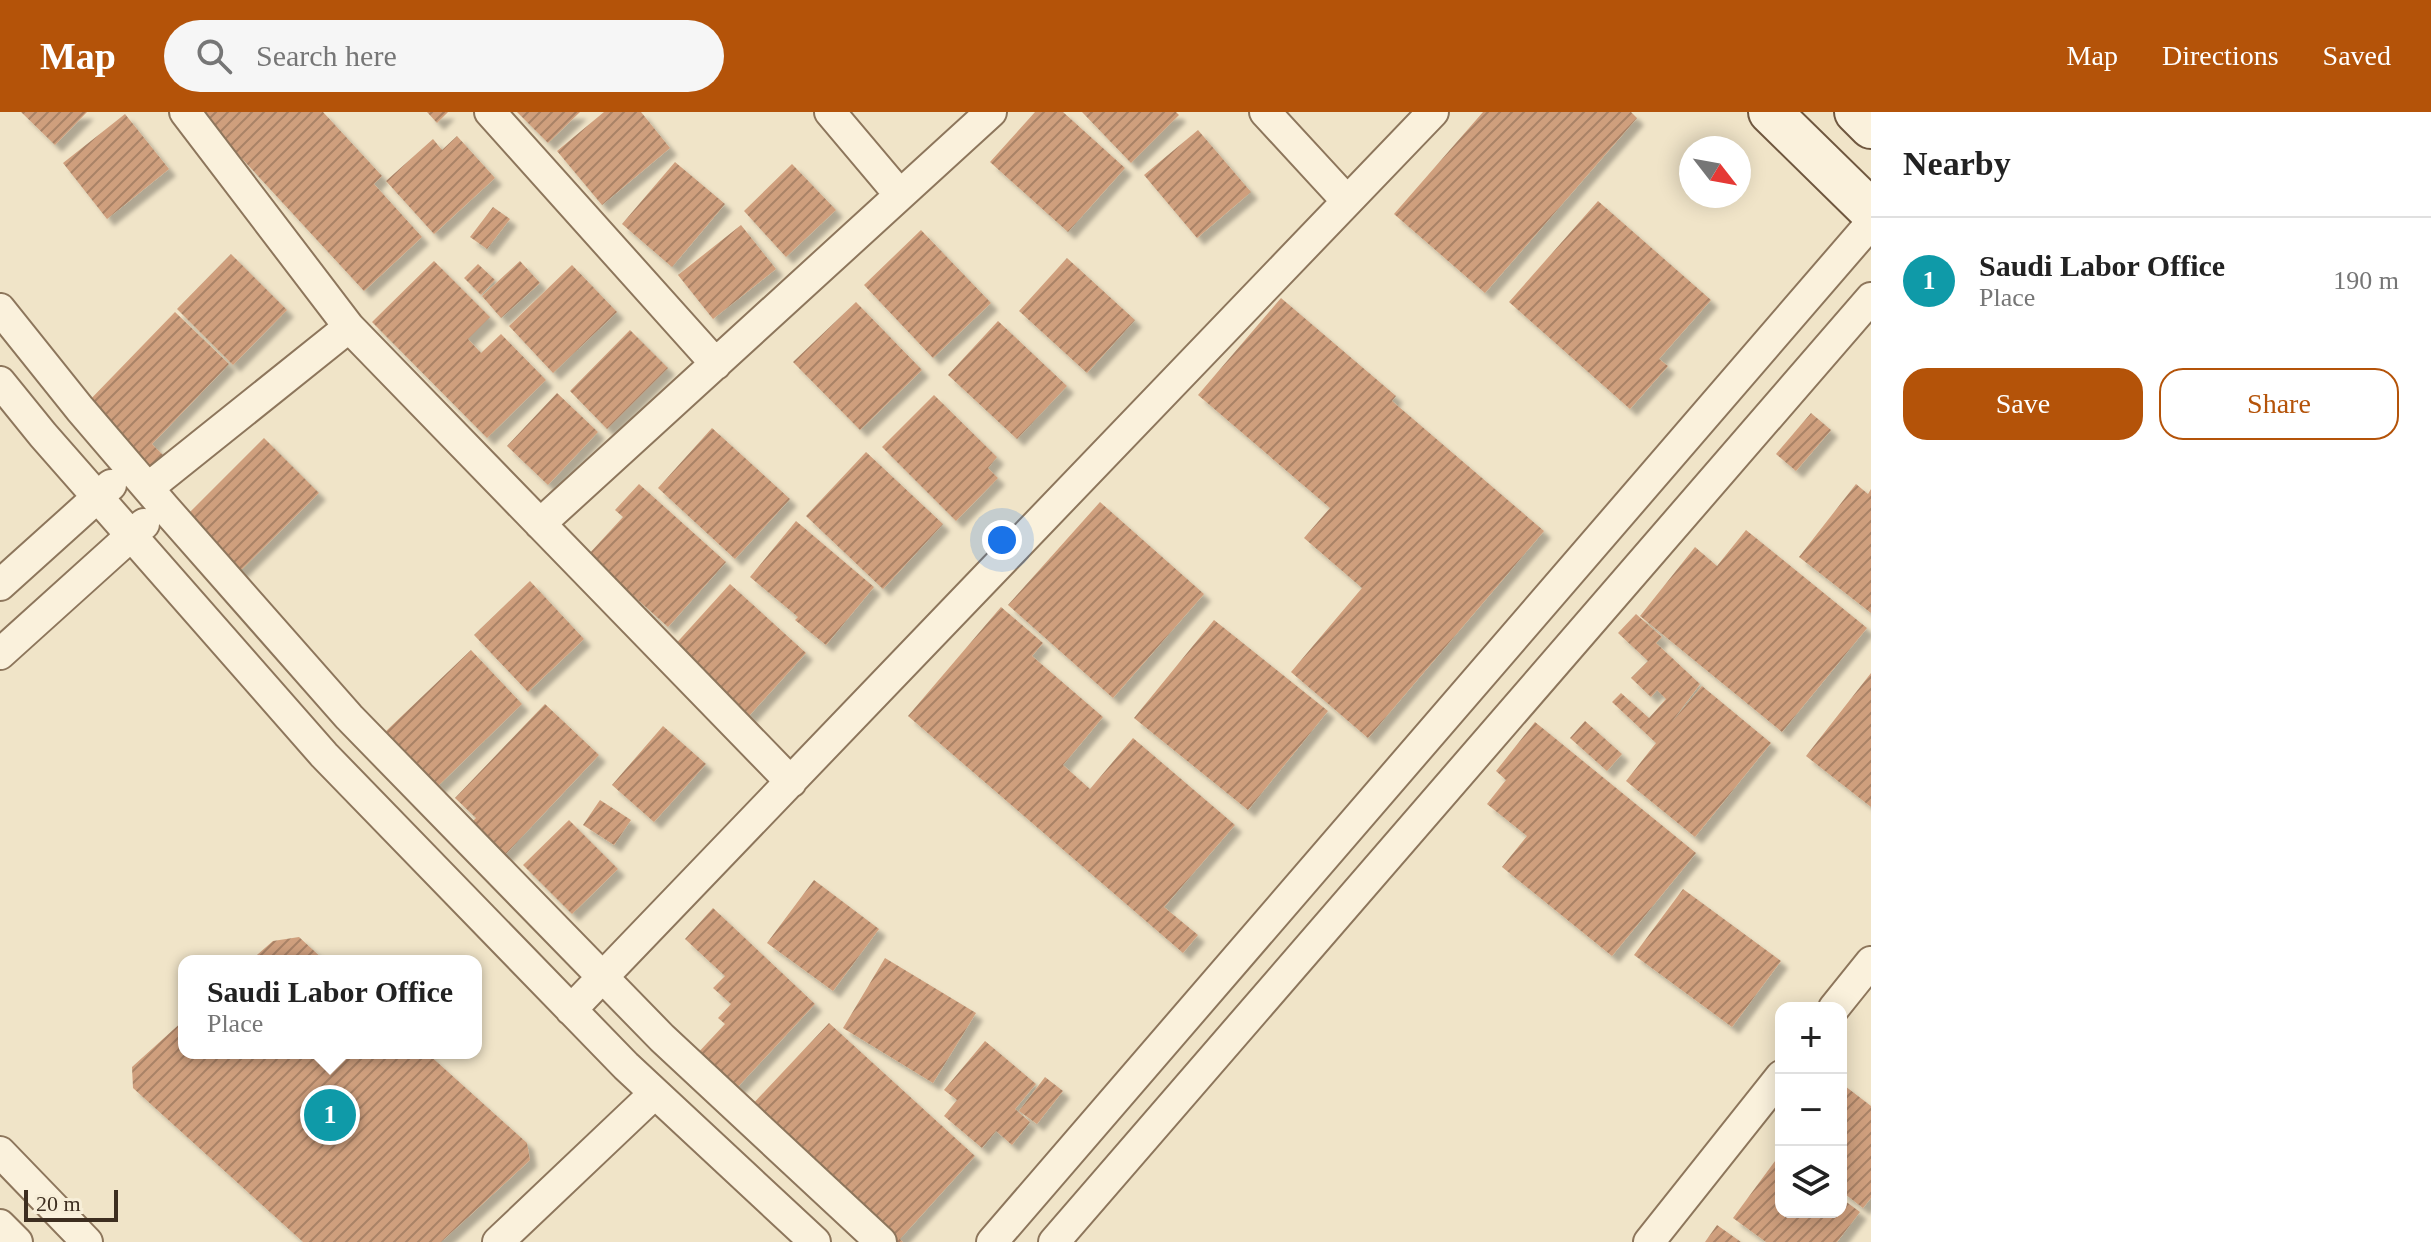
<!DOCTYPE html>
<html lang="en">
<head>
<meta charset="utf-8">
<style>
	body { margin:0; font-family:"Times New Roman",serif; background:#f6f6f6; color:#222 }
	.controls { position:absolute; right:24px; bottom:24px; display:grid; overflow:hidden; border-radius:16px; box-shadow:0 4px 20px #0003 }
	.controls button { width:72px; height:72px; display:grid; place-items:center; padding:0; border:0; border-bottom:2px solid #e0e0e0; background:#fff; color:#222; font:40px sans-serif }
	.compass { position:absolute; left:1679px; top:24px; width:72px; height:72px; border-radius:50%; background:#fff; box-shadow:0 4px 20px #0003; rotate:121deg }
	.scale { position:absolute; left:24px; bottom:20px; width:94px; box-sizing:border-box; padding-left:8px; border:4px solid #3d2e20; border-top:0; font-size:22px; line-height:28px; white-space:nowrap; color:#3d2e20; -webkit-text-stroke:6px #f7eed8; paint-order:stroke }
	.you { position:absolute; left:1002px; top:428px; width:28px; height:28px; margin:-20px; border:6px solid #fff; border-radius:50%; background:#1a73e8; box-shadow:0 0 0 12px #1a73e833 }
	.badge { display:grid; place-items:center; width:52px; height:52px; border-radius:50%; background:#b45309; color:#fff; font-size:26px; font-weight:700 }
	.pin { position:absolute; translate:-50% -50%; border:4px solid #fff; box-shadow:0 2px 8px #0006 }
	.popup { position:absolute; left:178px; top:843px; width:304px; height:104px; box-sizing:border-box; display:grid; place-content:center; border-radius:16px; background:#fff; filter:drop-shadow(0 2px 6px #0005); font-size:26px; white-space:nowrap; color:#767676 }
	.popup b { font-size:30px; color:#222 }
	.popup::after { content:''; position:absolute; left:50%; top:100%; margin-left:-16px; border:16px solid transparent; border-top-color:#fff }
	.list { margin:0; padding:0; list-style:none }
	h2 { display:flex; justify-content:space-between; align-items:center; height:104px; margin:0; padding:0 32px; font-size:34px }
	h2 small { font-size:26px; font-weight:400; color:#767676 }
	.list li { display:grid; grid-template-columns:52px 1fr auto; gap:24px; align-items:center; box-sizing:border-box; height:128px; padding:0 32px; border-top:2px solid #e0e0e0 }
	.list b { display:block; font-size:30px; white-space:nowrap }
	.list p { margin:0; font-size:26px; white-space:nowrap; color:#767676 }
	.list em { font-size:26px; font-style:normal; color:#767676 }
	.actions { display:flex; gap:16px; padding:24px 32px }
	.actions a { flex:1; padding:18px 0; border:2px solid #b45309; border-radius:24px; text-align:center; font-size:28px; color:#b45309 }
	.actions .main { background:#b45309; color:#fff }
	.icon { flex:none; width:44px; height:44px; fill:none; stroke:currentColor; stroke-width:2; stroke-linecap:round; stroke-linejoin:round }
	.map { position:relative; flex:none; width:1871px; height:1130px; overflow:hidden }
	header { display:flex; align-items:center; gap:48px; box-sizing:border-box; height:112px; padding:0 40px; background:#b45309; color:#fff }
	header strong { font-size:38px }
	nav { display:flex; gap:44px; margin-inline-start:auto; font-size:28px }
	.search { width:560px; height:72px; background:#f6f6f6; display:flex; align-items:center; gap:20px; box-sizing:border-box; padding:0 28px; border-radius:44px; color:#767676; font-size:30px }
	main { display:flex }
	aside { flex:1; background:#fff }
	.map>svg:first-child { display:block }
	.building { fill:url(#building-hatch); filter:url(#shadow) }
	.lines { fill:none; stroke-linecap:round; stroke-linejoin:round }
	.street-casing { stroke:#8d765c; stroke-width:34 }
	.secondary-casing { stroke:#6f573f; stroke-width:46 }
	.street { stroke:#faf1dc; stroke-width:30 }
	.secondary { stroke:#faf1dc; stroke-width:42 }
</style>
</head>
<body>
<header>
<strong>Map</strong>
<div class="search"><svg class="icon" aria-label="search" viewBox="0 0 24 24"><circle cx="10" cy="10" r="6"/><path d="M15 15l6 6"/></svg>Search here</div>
<nav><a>Map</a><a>Directions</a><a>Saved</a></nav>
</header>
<main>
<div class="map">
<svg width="1871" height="1130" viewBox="0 0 1871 1130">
	<defs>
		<pattern id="building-hatch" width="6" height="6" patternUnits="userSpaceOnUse" patternTransform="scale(2)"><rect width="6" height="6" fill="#cf9f7d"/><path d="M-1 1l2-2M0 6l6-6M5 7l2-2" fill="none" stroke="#a98266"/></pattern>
		<filter id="shadow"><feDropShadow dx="7" dy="7" stdDeviation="2" flood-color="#0004"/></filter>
	</defs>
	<rect width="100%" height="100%" fill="#f0e4c8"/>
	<path class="building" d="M21,0h66l-32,33z
		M199,0h124l59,64 -8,8 48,53 -58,54z
		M427,0h21l-11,11z
		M517,0h63l-32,31z
		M604,0h37l29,36 -68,57 -45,-54z
		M1035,0h28l62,56 -57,64 -78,-70z
		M1082,0h94l3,3 -48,48z
		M1483,0h148l6,6 -152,175 -91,-79z
		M125,2l44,55 -62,50 -44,-56z
		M1198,18l53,62 -54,46 -53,-63z
		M457,24l38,42 -61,56 -48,-53 47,-42 9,11z
		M675,50l50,42 -53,63 -50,-43z
		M792,52l44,46 -50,47 -42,-46z
		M1598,89l113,99 -52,59 9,7 -38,43 -121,-107z
		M493,95l17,12 -23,30 -17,-12z
		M741,113l35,44 -63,50 -35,-44z
		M921,118l70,73 -58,55 -69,-73z
		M231,142l56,56 -54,55 -56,-56z
		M1067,146l68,62 -48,53 -68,-62z
		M434,149l56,56 -22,22 13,14 20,-19 45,46 -59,58 -115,-116z
		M520,149l20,22 -39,35 -19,-22z
		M478,152l17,16 -14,15 -17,-17z
		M572,153l45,47 -64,61 -44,-47z
		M1281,186l115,98 -4,5 152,130 -176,207 -77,-66 71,-84 -58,-50 26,-30 -132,-113z
		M856,190l66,68 -62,60 -67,-68z
		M175,200l54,52 -77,80 11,11 -14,14 -65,-63z
		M998,209l69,65 -50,53 -69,-64z
		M630,218l38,38 -61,61 -37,-38z
		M557,281l41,39 -50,53 -41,-39z
		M934,283l63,62 -9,11 10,10 -42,43 -74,-74z
		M1811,301l20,17 -35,41 -20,-17z
		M712,316l78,71 -55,60 -77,-71z
		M264,326l55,55 -85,84 -54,-55z
		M866,340l77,72 -60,65 -77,-73z
		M639,372l87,78 -58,65 -80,-72 35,-38 -8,-7z
		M1856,372l12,10 3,-5v124l-72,-56z
		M1100,390l104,92 -91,104 -105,-93z
		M796,409l78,66 -48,58 -31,-25 3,-3 -48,-40z
		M1746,418l121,98 -85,104 -142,-116 55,-69 22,19z
		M530,469l54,58 -56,53 -54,-57z
		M730,472l76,69 -58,64 -76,-69z
		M1001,495l42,36 -11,13 71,61 -40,48 27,24 43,-51 102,87 -71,82 34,28 -15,18 -275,-237z
		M1636,502l26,23 -6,6 44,41 -29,39 31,-37 69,57 -76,94 -69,-56 30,-38 -44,-41 9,-9 28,25 17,-19 -9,-9 -6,7 -20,-19 17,-17 -30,-28z
		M1214,508l114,91 -80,99 -114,-92z
		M471,538l51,54 -86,84 -53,-54z
		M1871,561v134l-65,-51z
		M545,592l54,51 -97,103 -34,-32 8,-8 -21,-20z
		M1585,609l37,33 -15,17 -37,-33z
		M1535,610l161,131 -84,103 -110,-89 25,-31 -40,-32 19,-24 -10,-9z
		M663,614l43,38 -52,58 -42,-37z
		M600,688l31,20 -17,25 -31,-20z
		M569,708l49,49 -46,45 -49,-49z
		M814,768l65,49 -46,62 -66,-48z
		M1683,777l98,72 -49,66 -98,-72z
		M713,796l102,96 -82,88 -38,-36 30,-32 -7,-6 13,-14 -18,-16 12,-12 -40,-37z
		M299,825l26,24h-75l23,-20z
		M885,846l91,55 -43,70 -90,-55z
		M184,908v33h243l100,90 3,17 -89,82h-138l-170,-154 -1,-21z
		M829,911l146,133 -75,83 3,3h-16l-137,-135z
		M985,929l51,43 -21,25 15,13 -18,23 -16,-14 -14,17 -38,-32 13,-16 -13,-10z
		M1045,965l18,14 -26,33 -18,-13z
		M1841,971l30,23v92l-8,10 -22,-17z
		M1781,1041v59h60v-14l19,14 -23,30h-71l-33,-24z
		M1717,1113l24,17h-36z"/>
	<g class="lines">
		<g class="street-casing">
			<path id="street" d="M185,0l164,215 442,455
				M490,0l226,252
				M830,0l70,83
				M1265,0l82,89
				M0,197l80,100 84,98 185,210 313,321 219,204
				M0,270l43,53 281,320 302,311 189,176
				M148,376l201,-161
				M540,412l451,-412
				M0,473l111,-100
				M0,542l144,-130
				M1834,896l37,-46
				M571,898l862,-898
				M0,1040l87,90
				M0,1113l17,17
				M498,1130l157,-149
				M992,1130l879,-1019
				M1054,1130l817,-944
				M1649,1130l132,-166"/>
		</g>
		<g class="secondary-casing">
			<path id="secondary" d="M1770,0l101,99
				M1856,0l15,15"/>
		</g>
		<use href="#street" class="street"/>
		<use href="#secondary" class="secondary"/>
	</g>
</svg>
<div class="controls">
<button>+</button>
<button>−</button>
<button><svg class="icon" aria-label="layers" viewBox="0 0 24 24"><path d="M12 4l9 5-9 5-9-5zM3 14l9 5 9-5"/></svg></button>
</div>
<svg class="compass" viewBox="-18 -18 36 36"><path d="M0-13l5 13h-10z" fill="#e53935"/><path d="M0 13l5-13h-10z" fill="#767676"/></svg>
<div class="scale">20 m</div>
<div class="you"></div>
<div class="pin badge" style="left:330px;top:1003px;background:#0f9aa8">1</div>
<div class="popup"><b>Saudi Labor Office</b>Place</div>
</div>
<aside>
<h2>Nearby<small></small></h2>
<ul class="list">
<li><span class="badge" style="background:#0f9aa8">1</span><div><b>Saudi Labor Office</b><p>Place</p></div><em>190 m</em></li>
</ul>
<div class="actions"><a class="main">Save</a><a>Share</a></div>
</aside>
</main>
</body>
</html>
